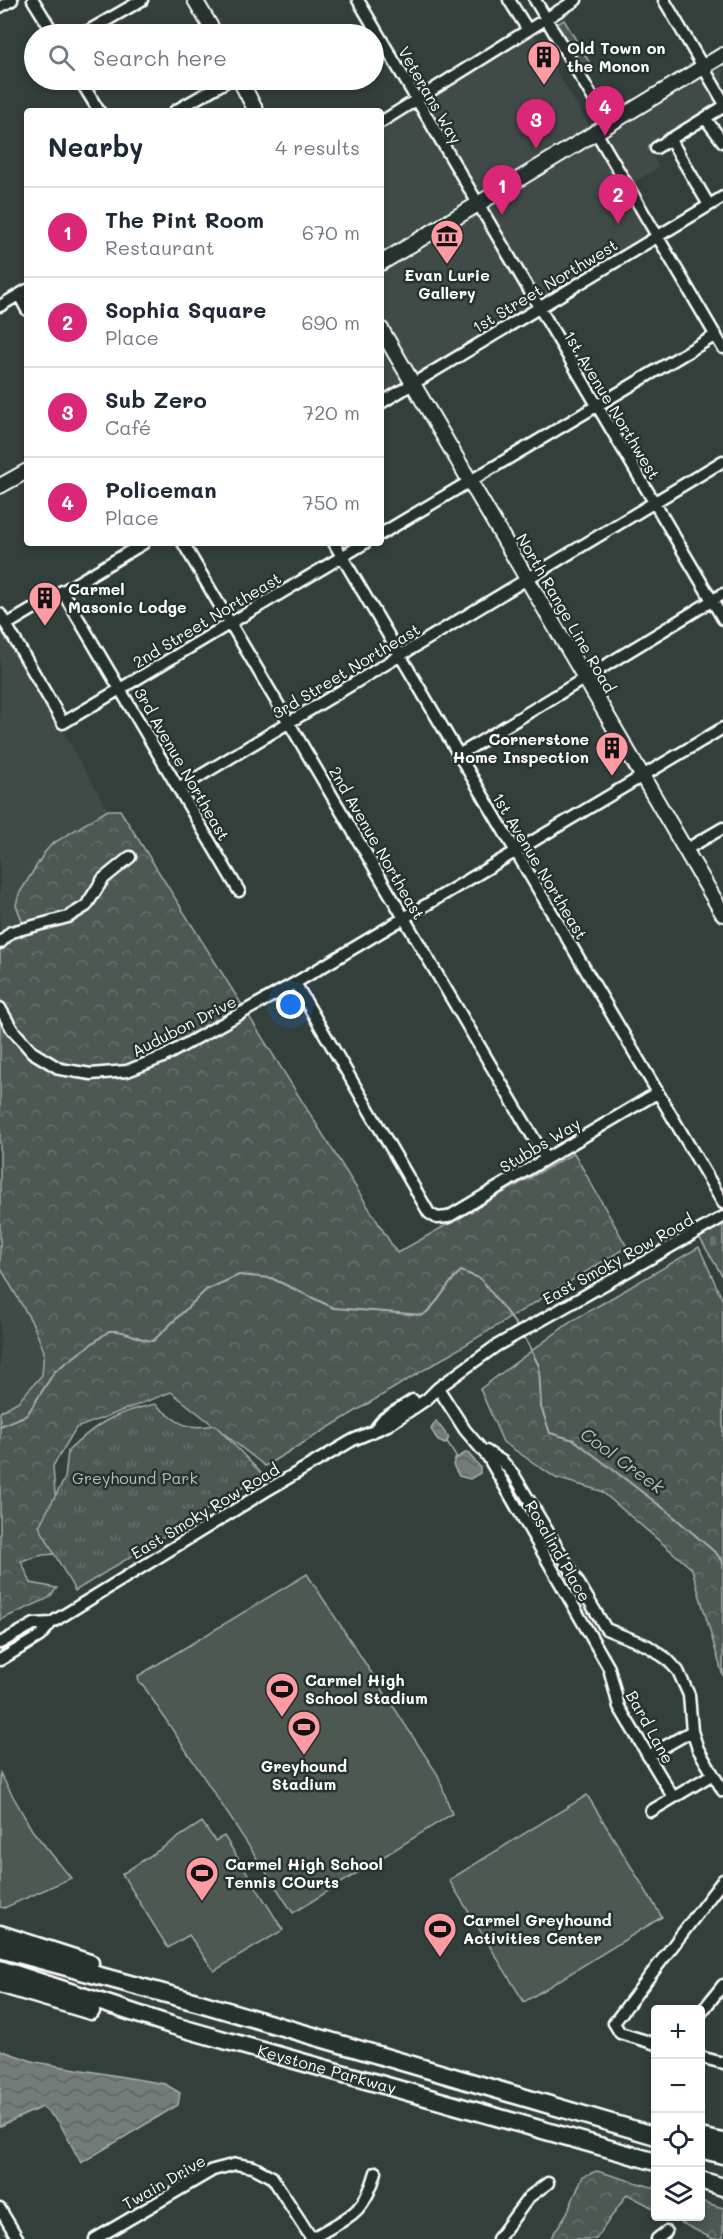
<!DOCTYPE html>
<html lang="en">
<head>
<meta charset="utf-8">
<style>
	body { margin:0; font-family:Mali,sans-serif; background:#f2f2f3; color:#1f2937 }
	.controls { position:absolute; right:18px; bottom:18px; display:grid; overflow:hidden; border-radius:6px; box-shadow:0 3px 9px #0003 }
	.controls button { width:54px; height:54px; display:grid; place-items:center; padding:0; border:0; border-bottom:2px solid #e0e1e3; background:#fff; color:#1f2937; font:30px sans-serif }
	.you { position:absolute; left:291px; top:1005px; width:21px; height:21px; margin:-15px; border:4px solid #fff; border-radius:50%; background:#1a73e8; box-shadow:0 0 0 9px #1a73e833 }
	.badge { display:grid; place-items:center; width:39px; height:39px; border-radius:50%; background:#db2777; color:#fff; font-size:20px; font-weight:700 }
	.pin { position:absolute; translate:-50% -50px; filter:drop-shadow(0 2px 3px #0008) }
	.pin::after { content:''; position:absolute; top:32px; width:21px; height:18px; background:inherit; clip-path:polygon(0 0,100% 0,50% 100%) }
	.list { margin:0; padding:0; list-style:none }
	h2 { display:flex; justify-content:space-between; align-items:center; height:78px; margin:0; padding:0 24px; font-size:26px }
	h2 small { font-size:20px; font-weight:400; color:#747a83 }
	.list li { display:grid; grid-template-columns:39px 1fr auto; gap:18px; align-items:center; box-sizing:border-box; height:90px; padding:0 24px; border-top:2px solid #e0e1e3 }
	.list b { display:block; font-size:22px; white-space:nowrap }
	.list p { margin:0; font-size:20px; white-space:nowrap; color:#747a83 }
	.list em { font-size:20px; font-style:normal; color:#747a83 }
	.icon { flex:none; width:33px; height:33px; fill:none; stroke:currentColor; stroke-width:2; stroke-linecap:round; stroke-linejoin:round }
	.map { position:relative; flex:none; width:723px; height:2239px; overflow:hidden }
	.search { position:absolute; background:#fff; box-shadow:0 3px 9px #0003; left:24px; top:24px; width:360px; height:66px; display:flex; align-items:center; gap:15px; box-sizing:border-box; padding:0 21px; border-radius:33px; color:#747a83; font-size:22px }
	.panel { position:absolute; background:#fff; box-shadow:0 3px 9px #0003; left:24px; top:108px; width:360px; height:438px; border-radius:6px }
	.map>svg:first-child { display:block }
	.built { fill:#404c47 }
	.green { fill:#4d5853; stroke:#a6aca9; stroke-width:1.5 }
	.forest { fill:url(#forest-crowns); stroke:#a6aca9; stroke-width:1.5 }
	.cemetery { fill:url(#cemetery-stones); stroke:#a6aca9; stroke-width:1.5 }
	.park { fill:url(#park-tufts); stroke:#a6aca9; stroke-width:1.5 }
	.water { fill:url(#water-waves); stroke:#abb0ae; stroke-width:1.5 }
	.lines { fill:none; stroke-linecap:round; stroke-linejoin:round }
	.stream { stroke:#abb0ae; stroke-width:2 }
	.minor-casing { stroke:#fff; stroke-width:15 }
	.major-casing { stroke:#fff; stroke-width:18 }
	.highway-casing { stroke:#fff; stroke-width:21 }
	.minor { stroke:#26332d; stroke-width:10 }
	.major { stroke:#26332d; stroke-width:14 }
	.highway { stroke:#26332d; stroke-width:16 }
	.labels { text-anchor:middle; stroke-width:5; stroke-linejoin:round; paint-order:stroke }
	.poi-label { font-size:16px; font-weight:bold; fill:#fff; stroke:#26332d; text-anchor:start }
	.street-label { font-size:16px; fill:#fff; stroke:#26332d }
	.park-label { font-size:16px; fill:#b8bcba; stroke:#26332d }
	.water-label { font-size:18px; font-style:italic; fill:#b9bdbc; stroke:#26332d }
</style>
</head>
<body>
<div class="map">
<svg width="723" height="2239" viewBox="0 0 723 2239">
	<defs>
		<pattern id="forest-crowns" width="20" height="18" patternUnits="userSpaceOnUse" patternTransform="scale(1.5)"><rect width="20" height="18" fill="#4d5853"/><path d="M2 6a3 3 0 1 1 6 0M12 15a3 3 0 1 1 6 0" fill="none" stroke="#68716d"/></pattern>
		<pattern id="cemetery-stones" width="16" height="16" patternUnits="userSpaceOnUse" patternTransform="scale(1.5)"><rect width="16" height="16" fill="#4d5853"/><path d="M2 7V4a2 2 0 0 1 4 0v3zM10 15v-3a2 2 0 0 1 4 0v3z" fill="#68716d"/></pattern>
		<pattern id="park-tufts" width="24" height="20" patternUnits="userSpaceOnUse" patternTransform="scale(1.5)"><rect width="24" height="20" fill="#4d5853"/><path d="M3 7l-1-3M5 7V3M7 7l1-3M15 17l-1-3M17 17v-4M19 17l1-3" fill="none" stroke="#68716d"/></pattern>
		<pattern id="water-waves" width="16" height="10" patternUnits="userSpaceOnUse" patternTransform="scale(1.5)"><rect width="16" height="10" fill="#737b78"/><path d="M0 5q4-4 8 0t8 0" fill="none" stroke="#606462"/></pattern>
	</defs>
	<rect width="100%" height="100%" fill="#333f3a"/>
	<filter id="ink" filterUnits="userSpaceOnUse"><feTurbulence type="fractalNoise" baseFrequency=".0167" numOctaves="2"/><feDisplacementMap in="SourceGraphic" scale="12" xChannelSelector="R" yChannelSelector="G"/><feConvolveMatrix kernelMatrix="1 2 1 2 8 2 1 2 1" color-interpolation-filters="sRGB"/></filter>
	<g filter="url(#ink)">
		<path class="built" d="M533,33l64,105 126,-75v39l-75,46 11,19 -37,23 27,46 -268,161v-273z
			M0,623l108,187 -56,34 -33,50 -3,11 8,18 -24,15z
			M0,1267l33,57 11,27 -2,24 -23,26 -19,11z"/>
		<path class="green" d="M564,20l27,45 -8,3 -26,-44z
			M307,1574l131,201 14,39 -159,99 -150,-228 -4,-2 -1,-7z
			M0,1773l32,57 39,48 -67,30 -4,-1z
			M587,1795l75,122 -138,85 -75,-122z
			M202,1822l13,19 9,-5 59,94 -69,41 -25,-36 -21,13 -46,-74z"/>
		<path class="forest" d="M108,810h12l277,443 177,-100 53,94 -362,219 -94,-74 -95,36 -23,38 2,28 75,7 -48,51 -39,3 -22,6 10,22 26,5 -8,10 -49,22v-208l19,-11 23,-26 2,-24 -11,-27 -33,-57v-329l23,-15 -7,-18 3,-11 26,-42 7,-8z
			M699,1247l24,54v375l-31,-107 -91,-78 -45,-13 -53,-36 -23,-53 92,-68z
			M597,2171l58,17v21l-28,-15 -31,45h-46l17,-26 16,-37z
			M701,2201l22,7v31h-10l-43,-22 30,-1z"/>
		<path class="cemetery" d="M723,1223v54l-24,-40z"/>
		<path class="park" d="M155,1404c21,18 30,27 60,21l48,50 -188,116 -36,-65 26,-48 3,-27c30,-29 46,-38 87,-47z"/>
		<path class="water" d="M436,1421l13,17 -4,6 -7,-3 -7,-12z
			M467,1452l13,15v6l-10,6 -11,-3 -6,-11 2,-6z
			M0,2050l35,12 130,22 15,9 -2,12 -97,58 -22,-41 -17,-15 -42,19z"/>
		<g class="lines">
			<path class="stream" d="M523,1334l16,32 2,41 9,26 24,7 93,71 50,43 6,10
				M0,1426l27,-11 28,-44 54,-40c16,-2 28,9 44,10l53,-51 33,-15 32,3 63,30 89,7c17,-12 22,-30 38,-44l20,8 39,51
				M447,1442l10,16"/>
			<g class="minor-casing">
				<path id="minor" d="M33,0l21,34
					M358,0l365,619
					M509,0l19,30
					M535,0l74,125
					M664,0l59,101
					M0,7l12,-7
					M83,34l59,-34
					M80,80l19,31
					M175,111l54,-31
					M705,118l18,24
					M381,122l195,-122
					M596,132l127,216
					M670,139l39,66
					M656,148l67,-41
					M19,295l8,15
					M0,306l27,-16
					M381,403l342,-206
					M381,534l335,-199
					M183,543l363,616
					M334,543l389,660
					M62,591l177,300
					M0,614l63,109 302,-180
					M6,625l138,-82
					M457,756l266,-162
					M180,788l543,-327
					M685,850l38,-22
					M0,943l11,-11 57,-15 18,-11 17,-27 27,-22
					M295,983l134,230 8,5 11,-1 209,-124
					M0,1008l12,21 20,23 28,17 31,5 36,-3 36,-14 132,-74 428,-255
					M438,1388l27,42 23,27 121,211 10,39 54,90
					M376,1428l8,-10 29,-18
					M486,1451l17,11 11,13 92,154 42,17 19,13 11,12 11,24 3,36 6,18 25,42
					M0,1643l34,-19 17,-1
					M0,1660l40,-24 11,-13 213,-131 89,-52 35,-15 39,-26 11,-11 58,-42 227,-129
					M648,1756l44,-25
					M651,1811l62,-37
					M700,2014l23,-29
					M656,2044l-36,-11 -6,-10 109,-143
					M700,2057l23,6
					M0,2209l18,30
					M95,2239l118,-69 23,-6 17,3 19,10 40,62
					M311,2239c37,-22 53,-24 65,-67
					M498,2239l31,-42 19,-14
					M657,2239l9,-7"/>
			</g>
			<g class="major-casing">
				<path id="major" d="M195,0l20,34
					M240,80l16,31
					M381,263l342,-208
					M381,329l342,585
					M0,486l27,-15"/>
			</g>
			<g class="highway-casing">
				<g id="highway">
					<path d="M0,1934l90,29"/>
					<path d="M0,1949l200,54 456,133"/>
					<path id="s1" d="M0,1969l171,56 485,137"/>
					<path d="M0,1984l91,27"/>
					<path d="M700,2137l23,5"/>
					<path d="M700,2149l23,6"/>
					<path d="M700,2180l23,7"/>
				</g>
			</g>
			<use href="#minor" class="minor"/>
			<use href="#major" class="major"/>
			<use href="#highway" class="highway"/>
		</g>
	</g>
	<defs>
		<g id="building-pin" transform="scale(1.725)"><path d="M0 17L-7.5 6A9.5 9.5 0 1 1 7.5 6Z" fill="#ff9aa2" stroke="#26332d"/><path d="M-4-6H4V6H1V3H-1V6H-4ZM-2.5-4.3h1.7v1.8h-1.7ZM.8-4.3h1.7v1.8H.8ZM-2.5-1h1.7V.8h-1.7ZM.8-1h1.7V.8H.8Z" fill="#111"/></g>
		<g id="museum-pin" transform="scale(1.725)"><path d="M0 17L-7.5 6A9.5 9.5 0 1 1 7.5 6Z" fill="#ff9aa2" stroke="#26332d"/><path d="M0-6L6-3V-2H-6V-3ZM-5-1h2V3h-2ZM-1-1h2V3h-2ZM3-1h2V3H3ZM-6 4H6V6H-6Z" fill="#111"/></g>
		<g id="stadium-pin" transform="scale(1.725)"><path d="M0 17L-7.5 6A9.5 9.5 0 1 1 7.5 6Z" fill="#ff9aa2" stroke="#26332d"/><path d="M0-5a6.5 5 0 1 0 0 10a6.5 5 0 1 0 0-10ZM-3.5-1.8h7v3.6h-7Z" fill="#111"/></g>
	</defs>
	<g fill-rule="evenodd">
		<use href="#building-pin" x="544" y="57"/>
		<use href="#museum-pin" x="447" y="236"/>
		<use href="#building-pin" x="45" y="598"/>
		<use href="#building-pin" x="612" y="748"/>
		<use href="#stadium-pin" x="282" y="1689"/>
		<use href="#stadium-pin" x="304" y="1727"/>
		<use href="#stadium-pin" x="202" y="1873"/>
		<use href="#stadium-pin" x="440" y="1929"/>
	</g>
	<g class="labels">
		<g class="poi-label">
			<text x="567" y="54">Old Town on<tspan x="567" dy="18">the Monon</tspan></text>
			<text x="447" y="281" text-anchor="middle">Evan Lurie<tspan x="447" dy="18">Gallery</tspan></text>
			<text x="68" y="595">Carmel<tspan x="68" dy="18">Masonic Lodge</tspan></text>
			<text x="589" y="745" text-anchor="end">Cornerstone<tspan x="589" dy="18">Home Inspection</tspan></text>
			<text x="305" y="1686">Carmel High<tspan x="305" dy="18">School Stadium</tspan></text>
			<text x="304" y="1772" text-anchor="middle">Greyhound<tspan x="304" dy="18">Stadium</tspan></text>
			<text x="225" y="1870">Carmel High School<tspan x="225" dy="18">Tennis COurts</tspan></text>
			<text x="463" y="1926">Carmel Greyhound<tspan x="463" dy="18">Activities Center</tspan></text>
		</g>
		<g class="street-label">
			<text transform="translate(430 95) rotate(60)" y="6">Veterans Way</text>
			<text transform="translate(545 286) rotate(-31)" y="6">1st Street Northwest</text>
			<text transform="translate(612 405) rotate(59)" y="6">1st Avenue Northwest</text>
			<text transform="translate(566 613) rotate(60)" y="6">North Range Line Road</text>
			<text transform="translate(207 620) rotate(-31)" y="6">2nd Street Northeast</text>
			<text transform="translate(346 671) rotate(-31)" y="6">3rd Street Northeast</text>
			<text transform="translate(182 764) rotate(60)" y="6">3rd Avenue Northeast</text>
			<text transform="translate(377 843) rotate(60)" y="6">2nd Avenue Northeast</text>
			<text transform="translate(540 866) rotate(59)" y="6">1st Avenue Northeast</text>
			<text transform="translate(184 1026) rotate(-27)" y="6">Audubon Drive</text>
			<text transform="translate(540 1145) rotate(-31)" y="6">Stubbs Way</text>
			<text transform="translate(618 1259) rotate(-29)" y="6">East Smoky Row Road</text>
			<text transform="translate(205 1511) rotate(-31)" y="6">East Smoky Row Road</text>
			<text transform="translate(558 1551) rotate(60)" y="6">Rosalind Place</text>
			<text transform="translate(650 1727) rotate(61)" y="6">Bard Lane</text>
			<text dy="6" stroke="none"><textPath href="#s1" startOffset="342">Keystone Parkway</textPath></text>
			<text transform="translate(164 2182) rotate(-30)" y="6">Twain Drive</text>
		</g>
		<g class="park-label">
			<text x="135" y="1484">Greyhound Park</text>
		</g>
		<g class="water-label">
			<text transform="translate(622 1461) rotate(36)" y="6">Cool Creek</text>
		</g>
	</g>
</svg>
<div class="controls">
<button>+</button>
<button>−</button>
<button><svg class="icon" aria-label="locate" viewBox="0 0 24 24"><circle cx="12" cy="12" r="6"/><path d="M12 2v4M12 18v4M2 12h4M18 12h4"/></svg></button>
<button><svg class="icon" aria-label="layers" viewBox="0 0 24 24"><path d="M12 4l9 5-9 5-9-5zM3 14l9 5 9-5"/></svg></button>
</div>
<div class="you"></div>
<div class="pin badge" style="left:502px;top:215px">1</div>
<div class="pin badge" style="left:618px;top:224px">2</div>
<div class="pin badge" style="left:536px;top:149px">3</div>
<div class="pin badge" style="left:605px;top:136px">4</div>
<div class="search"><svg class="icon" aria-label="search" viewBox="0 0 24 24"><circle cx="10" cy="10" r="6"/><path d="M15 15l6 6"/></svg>Search here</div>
<section class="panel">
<h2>Nearby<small>4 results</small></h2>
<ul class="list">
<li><span class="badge">1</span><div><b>The Pint Room</b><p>Restaurant</p></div><em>670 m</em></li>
<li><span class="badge">2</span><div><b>Sophia Square</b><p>Place</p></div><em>690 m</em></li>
<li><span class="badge">3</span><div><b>Sub Zero</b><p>Café</p></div><em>720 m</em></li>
<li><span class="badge">4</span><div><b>Policeman</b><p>Place</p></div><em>750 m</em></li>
</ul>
</section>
</div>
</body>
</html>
